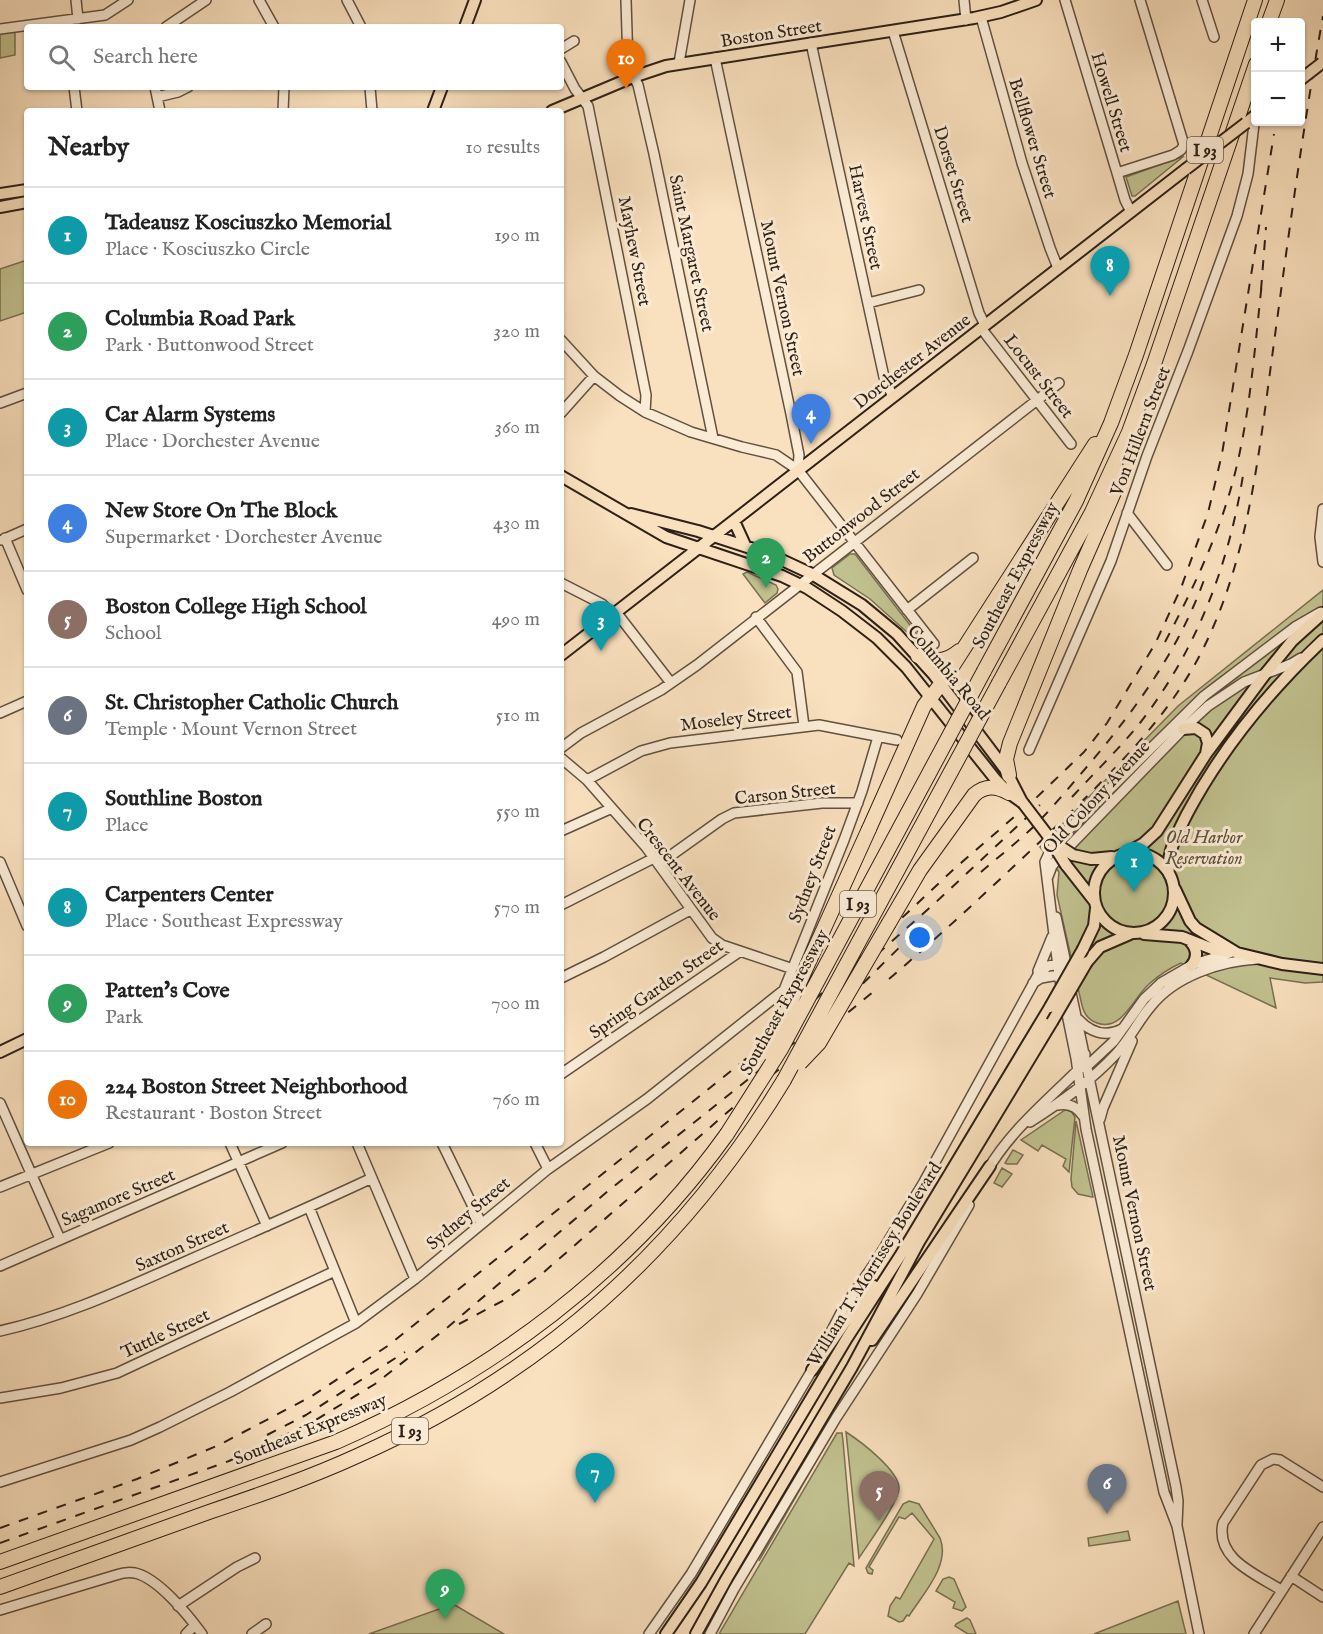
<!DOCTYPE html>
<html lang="en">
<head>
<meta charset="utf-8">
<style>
	body { margin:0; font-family:"IM FELL English",serif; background:#f2f2f2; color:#222 }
	.controls { position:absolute; right:18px; top:18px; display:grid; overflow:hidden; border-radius:6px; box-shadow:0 2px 4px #0004 }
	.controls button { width:54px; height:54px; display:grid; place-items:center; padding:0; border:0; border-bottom:2px solid #e0e0e0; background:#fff; color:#222; font:30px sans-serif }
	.you { position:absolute; left:920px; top:938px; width:21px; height:21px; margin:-15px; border:4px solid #fff; border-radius:50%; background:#1a73e8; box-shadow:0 0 0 9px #1a73e833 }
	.badge { display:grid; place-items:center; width:39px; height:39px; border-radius:50%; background:#7c3aed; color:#fff; font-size:20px; font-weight:700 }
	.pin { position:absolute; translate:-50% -50px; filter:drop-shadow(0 2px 3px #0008) }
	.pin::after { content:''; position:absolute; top:32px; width:21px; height:18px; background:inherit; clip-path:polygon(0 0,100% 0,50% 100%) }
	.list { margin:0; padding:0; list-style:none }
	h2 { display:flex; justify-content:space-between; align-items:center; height:78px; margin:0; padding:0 24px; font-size:26px }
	h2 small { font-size:20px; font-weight:400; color:#767676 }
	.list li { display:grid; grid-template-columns:39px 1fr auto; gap:18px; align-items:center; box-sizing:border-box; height:96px; padding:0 24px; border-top:2px solid #e0e0e0 }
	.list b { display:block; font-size:22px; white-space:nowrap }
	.list p { margin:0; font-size:20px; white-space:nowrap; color:#767676 }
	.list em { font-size:20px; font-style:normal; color:#767676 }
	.icon { flex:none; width:33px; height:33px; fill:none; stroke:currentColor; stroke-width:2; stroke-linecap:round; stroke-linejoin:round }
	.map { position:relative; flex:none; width:1323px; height:1634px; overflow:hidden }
	.search { position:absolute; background:#fff; box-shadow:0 2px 4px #0004; left:24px; top:24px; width:540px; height:66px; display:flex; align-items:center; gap:15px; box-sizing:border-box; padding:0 21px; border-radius:6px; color:#767676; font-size:22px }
	.panel { position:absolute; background:#fff; box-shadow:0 2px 4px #0004; left:24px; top:108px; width:540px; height:1038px; border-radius:6px }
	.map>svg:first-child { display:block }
	.green { fill:#c1c18f; stroke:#787052; stroke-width:1.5 }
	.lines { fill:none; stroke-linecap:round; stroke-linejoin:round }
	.minor-casing { stroke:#615040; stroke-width:12 }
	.major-casing { stroke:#2e2016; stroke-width:14 }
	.highway-casing { stroke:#2e2016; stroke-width:16 }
	.minor { stroke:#fbebd5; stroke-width:9 }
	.major { stroke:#f9e0be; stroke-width:10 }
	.highway { stroke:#f9e0be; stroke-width:14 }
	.rail { stroke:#2e2016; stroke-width:2; stroke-dasharray:10 10; stroke-linecap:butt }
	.major-bridge-casing { stroke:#2e2016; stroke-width:14; stroke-linecap:butt }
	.highway-bridge-casing { stroke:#2e2016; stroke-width:16; stroke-linecap:butt }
	.major-bridge { stroke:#f9e0be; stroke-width:10 }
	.highway-bridge { stroke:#f9e0be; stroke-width:14 }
	.labels { text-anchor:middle; stroke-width:6; stroke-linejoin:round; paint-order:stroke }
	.shield { fill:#fbebd5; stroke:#6c5d4f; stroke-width:1.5 }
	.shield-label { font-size:16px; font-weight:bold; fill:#2e2016 }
	.street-label { font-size:18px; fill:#2e2016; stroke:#fbebd5 }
	.park-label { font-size:18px; font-style:italic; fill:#5a503a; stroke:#fbebd5 }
</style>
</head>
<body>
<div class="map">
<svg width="1323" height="1634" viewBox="0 0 1323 1634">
	<rect width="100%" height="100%" fill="#f9e0be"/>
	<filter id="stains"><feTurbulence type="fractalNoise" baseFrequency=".00333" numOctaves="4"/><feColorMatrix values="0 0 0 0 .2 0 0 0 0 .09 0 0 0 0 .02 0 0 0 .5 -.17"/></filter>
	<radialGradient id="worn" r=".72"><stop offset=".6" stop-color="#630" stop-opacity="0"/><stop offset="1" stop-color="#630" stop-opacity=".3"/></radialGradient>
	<path class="green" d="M15,31v24l-15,3v-24z
		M1184,156l-49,40h-3l-6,-19z
		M27,260v52l-27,9v-52z
		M850,554h5l65,84 7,12 -57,-51 -36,-24 -2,-7z
		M747,572l29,13 2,4 -1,4 -12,10 -22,-29z
		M1323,590v392l-18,1 -35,-5 6,30 -95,-45c-11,5 -22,12 -32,21 -16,14 -27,48 -52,39 -11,-4 -14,-12 -16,-22l-24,-106 2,-23 -19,-25 138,-141z
		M1065,1110l6,1 4,6 -6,55 -6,-6 3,-7 -24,-14 -4,6 -17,-11z
		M1076,1121l17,76h-1l-14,-3 -6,-7 -1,-8z
		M1013,1150l10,5 -6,9h-10l-2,-1z
		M1002,1168l10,6 -10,13 -8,-4z
		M833,1432l-74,129 11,-23z
		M846,1432c14,9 54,39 53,57 -1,14 -31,55 -40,69z
		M837,1433h5l1,8 11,125 -5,-3 -44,71h-86z
		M909,1501l10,3 21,34c11,27 -18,57 -31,78l-2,-1 -4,6 -4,1 -11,-6 2,-10 6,-9 4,2 34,-60 -22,-26 -7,6 -6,-2 -30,50 4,3 -1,4 -4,-1 -2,-5 37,-64z
		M1128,1531l2,9 -41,6 -1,-8z
		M949,1577l5,2 12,28 -4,4 -9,-3 2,-6 -19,-11 7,-12z
		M1178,1601l8,33h-92z
		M453,1604l51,30h-135z
		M967,1618l3,2 6,14h-8l-13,-8 1,-2z"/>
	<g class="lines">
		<g class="minor-casing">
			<path id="minor" d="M76,0l2,19
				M259,0l15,27
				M347,0l14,27
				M626,0l2,65 10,20 16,69 59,284
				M964,0l2,20
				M1065,0l52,173 8,27 6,12
				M1202,0l12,37
				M981,17l41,146 28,85 8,20
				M166,27l40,-27
				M0,29l105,-14 23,-15
				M893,31l86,282 6,12
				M811,43l73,334 9,20
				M561,49l13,-8
				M715,58l76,356 8,41 -1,15
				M561,62l14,27 13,17 58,289 -1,17
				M679,63l11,-63
				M74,87l3,24
				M155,87l5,24
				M370,87l2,24
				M157,97l21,-5 10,-5
				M283,111l1,-24
				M1117,173l56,-18 8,-5 3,-5 -44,-145
				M868,303l51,-13
				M981,328l90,116
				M561,340l33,36 26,20 25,16 46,20 51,15 34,8 22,15 136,174
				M0,403l27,-10
				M561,413l33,-37
				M1323,509l-3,28 3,25
				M1127,513l40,52
				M5,538l22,52
				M2,540l25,-11
				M561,583l41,21 11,11
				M907,610l66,-52
				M616,612l55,71
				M756,617l41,55 7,54
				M0,713l27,-12
				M561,748l20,-15 80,-43 36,-25 362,-282
				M1029,750l82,-189 36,-105 41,-105 49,-135 11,-42 7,-58
				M561,758l26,22 59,67 66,91 10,7 71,24
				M587,780l54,-29 29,-8 149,-18 78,15
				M561,831l49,-22
				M0,862l27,64
				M659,864l63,-45 12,-6 88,-10h36
				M1047,879l5,-13 7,-9 124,-128 25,-23 36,-24 47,-18 10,-6
				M561,905l93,-47
				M1056,917l11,51
				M1038,971l14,-34
				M561,978l43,-21 86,-47
				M1033,983l8,-5 23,-4
				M1070,988l106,499 2,14 -1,23
				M1078,1019c12,13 27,19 44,10
				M1085,1068l29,-27 30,-42 17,-16 33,-19 36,-11
				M561,1074l178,-122
				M0,1103l60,136
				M1057,1105c11,-2 20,1 26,11
				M1100,1119l3,-11 29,-67
				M1030,1122c31,-20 61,-41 86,-68 14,-15 22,-33 35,-48 24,-30 69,-45 106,-47
				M230,1143l37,83
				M357,1143l58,136
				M442,1143l39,80
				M535,1143l13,26
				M987,1171c23,-40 60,-70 93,-103l4,-6 1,-8
				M0,1187l109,-44
				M309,1207l47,116
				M0,1266l282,-123
				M0,1331c63,-14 121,-41 180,-67 64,-28 128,-56 192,-86
				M820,1353l23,-44 32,-46 49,-81 114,-207 10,-9 18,-3
				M0,1398l61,-10 56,-15 218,-102
				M0,1482l131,-42 29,-13 70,-35 126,-69 59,-44 133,-110 99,-70 137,-109 60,-150 18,-49 16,-54
				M1291,1576l32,21
				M1281,1590c-25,-16 -66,-31 -58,-67l38,-58 12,-6 7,1 43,27
				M178,1606l59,-39 18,-9
				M0,1610l116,-35c6,-2 13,-3 19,-2 23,5 53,42 67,61
				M186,1634l9,-9
				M252,1634l14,-10
				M649,1634l42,-60 124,-209
				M710,1634l24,-45 102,-171 81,-124 52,-89
				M1199,1634l-22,-108 -13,-34 -78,-363 -10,-71 -17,-83 -14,-113 6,-13 7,-9 146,-144 91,-69 26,-15
				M1254,1634l69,-107"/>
		</g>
		<g class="major-casing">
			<path id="major" d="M465,27l10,-27
				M433,111l9,-24
				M552,111l81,-34 33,-11 308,-48 27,-6 35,-12
				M1246,123l10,-8
				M0,194l27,-4
				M0,207l27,-5
				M561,476l105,61 116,39 25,12 35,23 35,27 29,29 90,113 13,13 14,10
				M631,514l67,17 71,23 43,20 50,31 35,29 37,41 71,94 17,33
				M734,521l11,24
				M561,655l625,-486
				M1183,729l13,-1 9,6 3,9 -2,11
				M1094 893a40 40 0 1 1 80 0a40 40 0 1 1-80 0Z
				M1125,854l19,-11 13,-12 49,-77 60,-81 26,-32 31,-28
				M1073,855l18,4 21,-2
				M1066,865l29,37
				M1169,874c-3,-21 9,-42 18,-60 35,-66 82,-123 136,-174
				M1175,889l15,32 6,7 41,25 45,11 41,5
				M1144,934l38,3 33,13 15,2
				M1189,940c8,8 10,17 2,26
				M1083,949l11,-23 2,-18
				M1087,962l13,-15 30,-13
				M0,1052l27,-13
				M872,1340l118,-174
				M812,1370l41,-59 21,-25
				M666,1634l35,-51 146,-245 53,-82 150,-249
				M696,1634l31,-56 125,-211 67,-125 133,-220"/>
		</g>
		<g class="highway-casing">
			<path id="highway" d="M1269,22l8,-22
				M918,656c15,7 28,6 41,-5
				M984,671l92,-170 35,-78 25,-68 119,-355
				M999,683l93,-171 37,-80 25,-68 102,-300
				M1009,775l-3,-16 4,-16 70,-173 35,-80 2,-21
				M869,829l55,-123 17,-22 154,-240
				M889,923l31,-53 54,-75c11,-10 22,-9 35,-2
				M0,1562l336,-120c155,-68 292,-170 391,-308
				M0,1587c70,-25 139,-50 209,-75 50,-17 100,-34 148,-56 183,-81 323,-205 427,-376"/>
		</g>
		<use href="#minor" class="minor"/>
		<use href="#major" class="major"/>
		<use href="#highway" class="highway"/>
		<path class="rail" d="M1261,290l5,-63
			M1165,642c28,-53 54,-107 69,-165 16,-61 21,-132 28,-195
			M1072,797c23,-25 47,-48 68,-74 58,-75 90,-161 104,-254
			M981,872c16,-14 33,-27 49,-42 22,-21 41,-45 61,-68 47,-56 88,-113 113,-182
			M889,979c54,-46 105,-94 156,-142 58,-56 120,-113 157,-186 47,-93 57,-199 71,-301 15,-111 30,-223 50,-334
			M847,981l87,-77 106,-99
			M459,1324l49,-26 36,-26 194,-169 141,-116
			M267,1435l39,-20 99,-63
			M0,1528l137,-49 82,-34 93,-49 77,-51 398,-319 167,-157 82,-71 48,-46 23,-29 48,-79 26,-56 27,-75 14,-59 52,-320
			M0,1543l229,-82 80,-37 66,-40 73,-57 160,-136 231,-184 71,-70"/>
		<g class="major-bridge-casing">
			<path id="major-bridge" d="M1300,80l22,-17
				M1186,169l60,-46
				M1023,803l29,38 21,14
				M1054,846l12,19
				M1050,1007l33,-58
				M1052,1022l35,-60"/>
		</g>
		<g class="highway-bridge-casing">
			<path id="highway-bridge" d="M771,1055l6,-23 92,-203
				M800,1063l19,-20 70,-120
				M784,1080l215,-397
				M727,1134l54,-85 203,-378"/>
		</g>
		<use href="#major-bridge" class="major-bridge"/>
		<use href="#highway-bridge" class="highway-bridge"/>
	</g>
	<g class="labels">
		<g class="shield">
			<rect x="1187" y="137" width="36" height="26" rx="4.5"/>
			<rect x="840" y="891" width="36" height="26" rx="4.5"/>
			<rect x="392" y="1418" width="36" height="26" rx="4.5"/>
		</g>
		<g class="shield-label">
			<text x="1205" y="156">I 93</text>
			<text x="858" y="910">I 93</text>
			<text x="410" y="1437">I 93</text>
		</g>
		<g class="street-label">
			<text transform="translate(771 33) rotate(-9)" y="6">Boston Street</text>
			<text transform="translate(1112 102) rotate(73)" y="6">Howell Street</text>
			<text transform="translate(1033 138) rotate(73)" y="6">Bellflower Street</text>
			<text transform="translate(954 174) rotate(73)" y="6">Dorset Street</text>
			<text transform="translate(866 217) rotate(78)" y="6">Harvest Street</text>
			<text transform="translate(635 251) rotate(79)" y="6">Mayhew Street</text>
			<text transform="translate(692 253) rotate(78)" y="6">Saint Margaret Street</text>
			<text transform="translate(783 298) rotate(78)" y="6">Mount Vernon Street</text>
			<text transform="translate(912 361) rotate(-38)" y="6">Dorchester Avenue</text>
			<text transform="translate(1039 376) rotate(52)" y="6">Locust Street</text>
			<text transform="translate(1140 431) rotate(-69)" y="6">Von Hillern Street</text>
			<text transform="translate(861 515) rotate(-38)" y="6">Buttonwood Street</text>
			<text transform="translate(1015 575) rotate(-62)" y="6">Southeast Expressway</text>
			<text transform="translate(949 672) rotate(50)" y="6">Columbia Road</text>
			<text transform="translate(736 718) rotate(-7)" y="6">Moseley Street</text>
			<text transform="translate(785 793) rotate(-6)" y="6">Carson Street</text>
			<text transform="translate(1096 797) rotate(-47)" y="6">Old Colony Avenue</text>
			<text transform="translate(679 869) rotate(52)" y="6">Crescent Avenue</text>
			<text transform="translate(812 874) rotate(-69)" y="6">Sydney Street</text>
			<text transform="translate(656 989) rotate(-35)" y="6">Spring Garden Street</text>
			<text transform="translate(784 1002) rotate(-61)" y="6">Southeast Expressway</text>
			<text transform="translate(118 1197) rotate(-23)" y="6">Sagamore Street</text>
			<text transform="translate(468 1213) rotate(-40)" y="6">Sydney Street</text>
			<text transform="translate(1135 1213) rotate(78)" y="6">Mount Vernon Street</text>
			<text transform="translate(182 1246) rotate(-24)" y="6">Saxton Street</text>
			<text transform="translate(874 1264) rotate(-58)" y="6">William T. Morrissey Boulevard</text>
			<text transform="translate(165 1333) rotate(-25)" y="6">Tuttle Street</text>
			<text transform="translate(310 1429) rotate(-22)" y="6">Southeast Expressway</text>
		</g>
		<g class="park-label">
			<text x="1204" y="843">Old Harbor<tspan x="1204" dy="21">Reservation</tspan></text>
		</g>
	</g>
	<rect width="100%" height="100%" filter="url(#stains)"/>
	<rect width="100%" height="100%" fill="url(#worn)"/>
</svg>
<div class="controls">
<button>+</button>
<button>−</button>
</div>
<div class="you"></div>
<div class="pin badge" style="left:1134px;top:892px;background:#0f9aa8">1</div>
<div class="pin badge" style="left:766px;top:588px;background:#2e9e5b">2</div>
<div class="pin badge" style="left:601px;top:651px;background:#0f9aa8">3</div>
<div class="pin badge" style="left:811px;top:444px;background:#3f7fe0">4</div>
<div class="pin badge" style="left:879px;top:1521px;background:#8d6e63">5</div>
<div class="pin badge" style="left:1107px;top:1514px;background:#6b7280">6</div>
<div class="pin badge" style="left:595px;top:1503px;background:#0f9aa8">7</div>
<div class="pin badge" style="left:1110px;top:296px;background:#0f9aa8">8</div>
<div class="pin badge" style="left:445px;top:1619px;background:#2e9e5b">9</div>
<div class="pin badge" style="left:626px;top:89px;background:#e8710a">10</div>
<div class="search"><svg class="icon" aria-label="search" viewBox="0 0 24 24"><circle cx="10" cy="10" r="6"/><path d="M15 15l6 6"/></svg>Search here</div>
<section class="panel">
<h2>Nearby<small>10 results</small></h2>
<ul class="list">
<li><span class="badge" style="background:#0f9aa8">1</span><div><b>Tadeausz Kosciuszko Memorial</b><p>Place · Kosciuszko Circle</p></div><em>190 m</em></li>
<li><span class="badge" style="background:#2e9e5b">2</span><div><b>Columbia Road Park</b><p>Park · Buttonwood Street</p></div><em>320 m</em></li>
<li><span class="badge" style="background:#0f9aa8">3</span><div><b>Car Alarm Systems</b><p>Place · Dorchester Avenue</p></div><em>360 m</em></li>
<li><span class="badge" style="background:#3f7fe0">4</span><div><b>New Store On The Block</b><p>Supermarket · Dorchester Avenue</p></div><em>430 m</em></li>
<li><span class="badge" style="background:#8d6e63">5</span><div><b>Boston College High School</b><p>School</p></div><em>490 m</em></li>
<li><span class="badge" style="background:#6b7280">6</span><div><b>St. Christopher Catholic Church</b><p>Temple · Mount Vernon Street</p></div><em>510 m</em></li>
<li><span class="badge" style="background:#0f9aa8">7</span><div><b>Southline Boston</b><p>Place</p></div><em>550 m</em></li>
<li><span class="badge" style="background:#0f9aa8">8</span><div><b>Carpenters Center</b><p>Place · Southeast Expressway</p></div><em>570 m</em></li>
<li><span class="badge" style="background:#2e9e5b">9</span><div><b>Patten's Cove</b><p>Park</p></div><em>700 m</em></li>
<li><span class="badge" style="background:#e8710a">10</span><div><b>224 Boston Street Neighborhood</b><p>Restaurant · Boston Street</p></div><em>760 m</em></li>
</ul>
</section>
</div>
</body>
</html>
